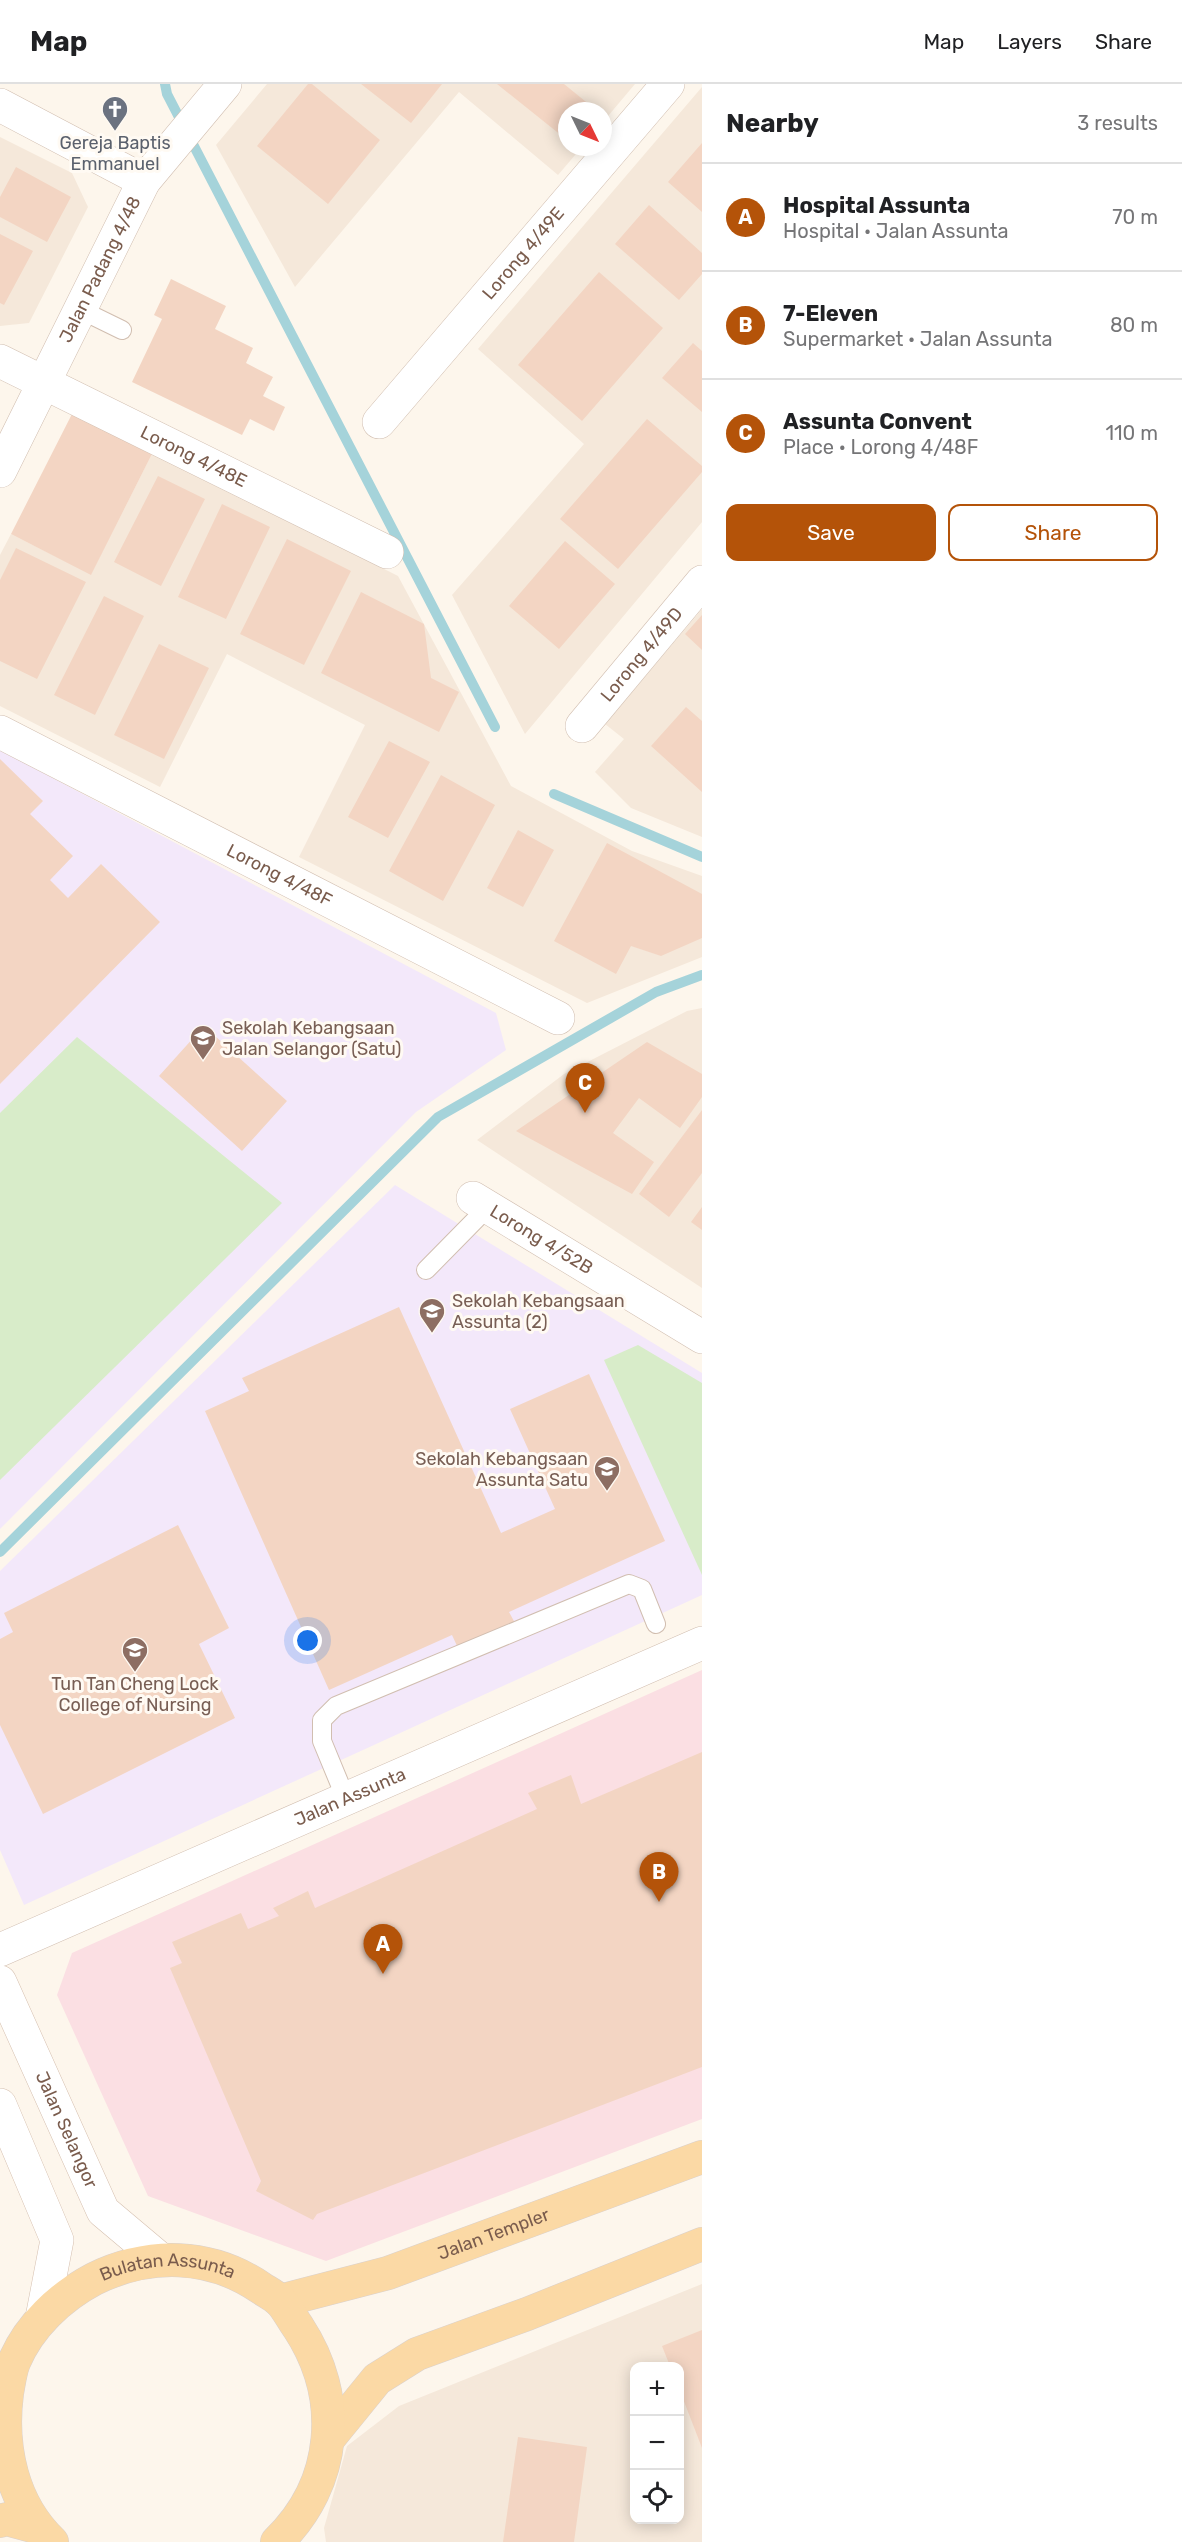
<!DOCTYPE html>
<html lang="en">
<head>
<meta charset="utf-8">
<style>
	body { margin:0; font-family:Rubik,sans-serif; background:#f2f2f2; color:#202124 }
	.controls { position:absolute; right:18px; bottom:18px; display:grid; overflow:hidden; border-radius:12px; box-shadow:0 3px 15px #0003 }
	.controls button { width:54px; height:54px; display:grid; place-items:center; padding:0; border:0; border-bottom:2px solid #e0e0e0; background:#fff; color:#202124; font:30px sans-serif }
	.compass { position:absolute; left:558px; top:18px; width:54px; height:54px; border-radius:50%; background:#fff; box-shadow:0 3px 15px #0003; rotate:133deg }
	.you { position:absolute; left:308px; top:1557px; width:21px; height:21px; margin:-15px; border:4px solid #fff; border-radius:50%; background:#1a73e8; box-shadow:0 0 0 9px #1a73e833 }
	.badge { display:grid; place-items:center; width:39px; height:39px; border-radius:50%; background:#b45309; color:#fff; font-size:20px; font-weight:700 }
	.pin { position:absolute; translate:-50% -50px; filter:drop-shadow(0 2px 3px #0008) }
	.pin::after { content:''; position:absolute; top:32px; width:21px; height:18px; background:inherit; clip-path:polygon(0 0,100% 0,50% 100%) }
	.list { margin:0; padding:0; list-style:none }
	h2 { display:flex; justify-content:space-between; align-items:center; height:78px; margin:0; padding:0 24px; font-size:26px }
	h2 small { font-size:20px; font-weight:400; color:#757577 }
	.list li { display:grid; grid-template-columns:39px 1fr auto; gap:18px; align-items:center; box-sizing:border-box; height:108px; padding:0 24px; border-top:2px solid #e0e0e0 }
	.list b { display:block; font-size:22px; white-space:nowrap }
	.list p { margin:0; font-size:20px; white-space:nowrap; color:#757577 }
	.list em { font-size:20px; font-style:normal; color:#757577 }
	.actions { display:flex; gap:12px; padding:18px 24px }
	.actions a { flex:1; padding:14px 0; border:2px solid #b45309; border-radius:12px; text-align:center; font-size:21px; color:#b45309 }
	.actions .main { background:#b45309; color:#fff }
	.icon { flex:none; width:33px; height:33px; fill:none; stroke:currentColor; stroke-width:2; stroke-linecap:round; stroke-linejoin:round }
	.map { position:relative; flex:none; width:702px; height:2458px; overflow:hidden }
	header { display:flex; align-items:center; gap:36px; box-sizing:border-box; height:84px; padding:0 30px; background:#fff; border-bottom:2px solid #e0e0e0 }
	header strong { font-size:28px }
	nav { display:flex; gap:33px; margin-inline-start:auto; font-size:21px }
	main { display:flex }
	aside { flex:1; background:#fff }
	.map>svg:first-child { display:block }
	.residential { fill:#f5e8da; fill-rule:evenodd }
	.education { fill:#f3e8fa }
	.medical { fill:#fbdfe3 }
	.green { fill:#d8ecc9 }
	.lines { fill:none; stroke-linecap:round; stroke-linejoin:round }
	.stream { stroke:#a5d3da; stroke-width:10 }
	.building { fill:#f3d5c3 }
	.lane-casing { stroke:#d1beb0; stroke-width:20 }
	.street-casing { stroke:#d1beb0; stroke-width:34 }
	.secondary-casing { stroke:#d6c0b0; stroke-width:34 }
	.primary-casing { stroke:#dad1cd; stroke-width:34 }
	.lane { stroke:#fff; stroke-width:18 }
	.street { stroke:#fff; stroke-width:33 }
	.secondary { stroke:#fff; stroke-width:33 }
	.primary { stroke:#fbd9a5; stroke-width:33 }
	.labels { text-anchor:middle; stroke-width:6; stroke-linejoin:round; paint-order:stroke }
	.worship-label { font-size:18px; fill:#5b616d; stroke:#fffaf3 }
	.street-label { font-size:18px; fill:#7a5c4d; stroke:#fffaf3 }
	.education-label { font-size:18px; fill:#785e54; stroke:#fffaf3; text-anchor:start }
</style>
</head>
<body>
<header>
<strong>Map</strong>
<nav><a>Map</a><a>Layers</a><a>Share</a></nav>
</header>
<main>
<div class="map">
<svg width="702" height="2458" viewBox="0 0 702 2458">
	<rect width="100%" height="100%" fill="#fdf6ec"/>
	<path class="residential" d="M267,0h368l-32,38v-11h-36v36h15l-24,28 -99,-83 -164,195 -79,-142z
		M702,3v435l-177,212 -73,-139 132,-151 -106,-95z
		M0,53l72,36 16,34 -59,116 -29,3z
		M153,368l245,124 113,210 121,65 70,25v81l-115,46 -288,-146 66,-132 -138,-71 -67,133 -160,-81v-151l11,-21 80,40z
		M702,525v228l-71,-29 -36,-36 29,-33 -19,-15z
		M702,924v280l-225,-148 87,-66 123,-63z
		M702,2200v258h-376l-2,-14 23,-82 52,-40zM634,2282h46v154h-46z"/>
	<path class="education" d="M0,666l496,263 10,37 -90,62 -416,417z
		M395,1101l307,188v222l-678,310 -24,-55v-279z"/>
	<path class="medical" d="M702,1586v449l-376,142 -178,-65 -91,-201 15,-42z"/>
	<path class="green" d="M77,953l205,166 -282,277v-367z
		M638,1261l64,38v192l-98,-215z"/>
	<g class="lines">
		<path class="stream" d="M165,0l2,10 328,633
			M554,710l148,63
			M0,1468l438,-435 218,-125 46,-17"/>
	</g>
	<path class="building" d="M308,0h4l68,56 -52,64 -71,-58z
		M361,0h81l-31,39z
		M497,0h67l32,26 -29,1v29z
		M702,59v69l-34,-30z
		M16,83l55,30 -24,45 -47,-25v-20z
		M649,121l53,48v21l-23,26 -64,-56z
		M0,150l33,17 -29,54 -4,-2z
		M599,188l64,56 -81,93 -64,-56z
		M171,195l55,27 -11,23 38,19 -7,15 27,14 -10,19 22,11 -11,24 -24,-12 -8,16 -110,-53 30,-63 -8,-4z
		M693,259l9,8v61l-40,-34z
		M73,328l80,40 -62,123 -80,-41z
		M647,335l55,47v6l-84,97 -58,-50z
		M158,392l47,23 -44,87 -47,-24z
		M222,420l48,23 -44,92 -48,-22z
		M287,455l64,32 -47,94 -64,-31z
		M565,457l50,43 -56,65 -50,-43z
		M16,464l70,34 -49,97 -37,-18v-81z
		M361,508l63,32 7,54 28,14 -20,40 -118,-59z
		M104,512l40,20 -49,99 -41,-20z
		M702,531v35l-17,-16z
		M159,560l50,24 -45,91 -50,-24z
		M686,623l16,14v71l-51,-46z
		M389,657l41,21 -42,76 -40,-21z
		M0,675l43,42 -13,13 43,42 -23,24 18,18 33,-34 59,58 -160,162z
		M441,691l54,30 -52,96 -54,-30z
		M518,746l36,20 -31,57 -36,-19z
		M607,759l95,51v44l-41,18 -30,-10 -15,28 -62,-33z
		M204,942l83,75 -45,50 -83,-75z
		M647,958l55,32v23l-22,31 -41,-30 -26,35 41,29 -22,32 -116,-63z
		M702,1026v63l-33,44 -30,-23z
		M702,1123v23l-11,-8z
		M399,1223l102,226 54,-24 -45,-100 79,-35 76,167 -156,71 6,11 -57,25 -6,-13 -123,55 -124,-279 44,-20 -7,-13z
		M178,1441l51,103 -30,16 36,74 -192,96 -43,-89v-86l13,-7 -9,-19z
		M702,1668v315l-385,147 -4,6 -57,-29 5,-10 -91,-213 12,-5 -10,-21 69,-29 7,16 31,-13 -6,-8 35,-17 7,17 222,-99 -9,-16 43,-18 10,29z
		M702,2246v118l-22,-57v-25h-10l-8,-20z
		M518,2353l69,10 -13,95h-71z"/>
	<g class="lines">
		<g class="lane-casing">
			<path id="lane" d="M79,225l43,21
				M426,1186l62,-63
				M346,1715l-24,-58v-21l14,-14 293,-122 13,5 14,35"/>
		</g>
		<g class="street-casing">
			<g id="street">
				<path d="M0,21l144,76"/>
				<path id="s1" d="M0,277l387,191"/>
				<path id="s2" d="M379,338l289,-338"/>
				<path id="s3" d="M0,387l144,-290 81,-97"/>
				<path id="s4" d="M582,642l120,-144"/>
				<path id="s5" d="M0,648l558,286"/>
				<path id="s6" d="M473,1114l229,139"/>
				<path id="s7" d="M0,1866l702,-307"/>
			</g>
		</g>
		<g class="secondary-casing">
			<g id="secondary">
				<path id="s8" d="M0,1898l103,229 57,48"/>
				<path d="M0,2021l57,135 -15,78"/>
			</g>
		</g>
		<g class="primary-casing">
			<g id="primary">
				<path id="s9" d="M280,2217l108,-28 314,-116"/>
				<path d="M329,2354l48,-59 40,-25 110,-40 175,-70"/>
				<path d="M0,2437l7,-2 29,8"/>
				<path id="s10" d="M52,2458c-40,-38 -52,-95 -45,-149 2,-10 3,-21 7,-31 15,-36 46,-65 80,-83 55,-27 116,-26 167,9 6,4 14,8 19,13 7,7 12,18 18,26 46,70 40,156 -21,215"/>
			</g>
		</g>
		<use href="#lane" class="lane"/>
		<use href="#street" class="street"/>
		<use href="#secondary" class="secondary"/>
		<use href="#primary" class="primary"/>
	</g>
	<defs>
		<g id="church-pin" transform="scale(1.35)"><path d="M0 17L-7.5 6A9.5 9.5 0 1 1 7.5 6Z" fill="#6b7280" stroke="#fffaf3"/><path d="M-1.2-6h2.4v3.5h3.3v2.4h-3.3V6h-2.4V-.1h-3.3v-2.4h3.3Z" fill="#fff"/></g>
		<g id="school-pin" transform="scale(1.35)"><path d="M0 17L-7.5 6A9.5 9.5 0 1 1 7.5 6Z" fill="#8d6e63" stroke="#fffaf3"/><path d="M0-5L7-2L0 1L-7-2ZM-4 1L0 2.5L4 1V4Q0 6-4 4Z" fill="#fff"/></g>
		<g id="university-pin" transform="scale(1.35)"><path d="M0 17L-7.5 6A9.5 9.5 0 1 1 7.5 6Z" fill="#8d6e63" stroke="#fffaf3"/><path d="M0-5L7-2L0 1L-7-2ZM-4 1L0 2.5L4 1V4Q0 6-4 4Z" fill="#fff"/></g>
	</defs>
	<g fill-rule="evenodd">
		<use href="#church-pin" x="115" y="25"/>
		<use href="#school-pin" x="203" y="954"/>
		<use href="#school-pin" x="432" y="1227"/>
		<use href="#school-pin" x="607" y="1385"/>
		<use href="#university-pin" x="135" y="1566"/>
	</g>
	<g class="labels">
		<g class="worship-label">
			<text x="115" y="65">Gereja Baptis<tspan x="115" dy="21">Emmanuel</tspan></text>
		</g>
		<g class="street-label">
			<text dy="6" stroke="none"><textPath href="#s2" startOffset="222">Lorong 4/49E</textPath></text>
			<text dy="6" stroke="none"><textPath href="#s3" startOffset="225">Jalan Padang 4/48</textPath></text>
			<text dy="6" stroke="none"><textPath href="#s1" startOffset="216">Lorong 4/48E</textPath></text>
			<text dy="6" stroke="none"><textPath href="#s4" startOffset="93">Lorong 4/49D</textPath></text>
			<text dy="6" stroke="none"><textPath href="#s5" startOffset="314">Lorong 4/48F</textPath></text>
			<text dy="6" stroke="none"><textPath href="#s6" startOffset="80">Lorong 4/52B</textPath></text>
			<text dy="6" stroke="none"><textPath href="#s7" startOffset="382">Jalan Assunta</textPath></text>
			<text dy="6" stroke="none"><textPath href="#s8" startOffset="162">Jalan Selangor</textPath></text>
			<text dy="6" stroke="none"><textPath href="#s9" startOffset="224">Jalan Templer</textPath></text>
			<text dy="6" stroke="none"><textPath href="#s10" startOffset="387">Bulatan Assunta</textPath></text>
		</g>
		<g class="education-label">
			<text x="222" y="950">Sekolah Kebangsaan<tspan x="222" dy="21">Jalan Selangor (Satu)</tspan></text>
			<text x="452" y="1223">Sekolah Kebangsaan<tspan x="452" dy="21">Assunta (2)</tspan></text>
			<text x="588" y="1381" text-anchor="end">Sekolah Kebangsaan<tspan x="588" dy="21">Assunta Satu</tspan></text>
			<text x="135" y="1606" text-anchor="middle">Tun Tan Cheng Lock<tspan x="135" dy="21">College of Nursing</tspan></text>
		</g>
	</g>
</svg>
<div class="controls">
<button>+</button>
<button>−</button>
<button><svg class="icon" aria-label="locate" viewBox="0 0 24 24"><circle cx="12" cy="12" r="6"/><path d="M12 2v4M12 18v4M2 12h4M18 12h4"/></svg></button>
</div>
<svg class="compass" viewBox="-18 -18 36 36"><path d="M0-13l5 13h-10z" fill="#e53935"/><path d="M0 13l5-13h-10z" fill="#757577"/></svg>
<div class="you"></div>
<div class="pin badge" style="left:383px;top:1890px">A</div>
<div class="pin badge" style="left:659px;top:1818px">B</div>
<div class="pin badge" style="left:585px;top:1029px">C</div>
</div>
<aside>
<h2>Nearby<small>3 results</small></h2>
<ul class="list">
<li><span class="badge">A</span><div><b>Hospital Assunta</b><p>Hospital · Jalan Assunta</p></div><em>70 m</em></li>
<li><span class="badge">B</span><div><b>7-Eleven</b><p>Supermarket · Jalan Assunta</p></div><em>80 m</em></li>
<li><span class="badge">C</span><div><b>Assunta Convent</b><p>Place · Lorong 4/48F</p></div><em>110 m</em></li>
</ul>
<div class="actions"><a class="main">Save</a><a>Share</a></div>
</aside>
</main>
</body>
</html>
